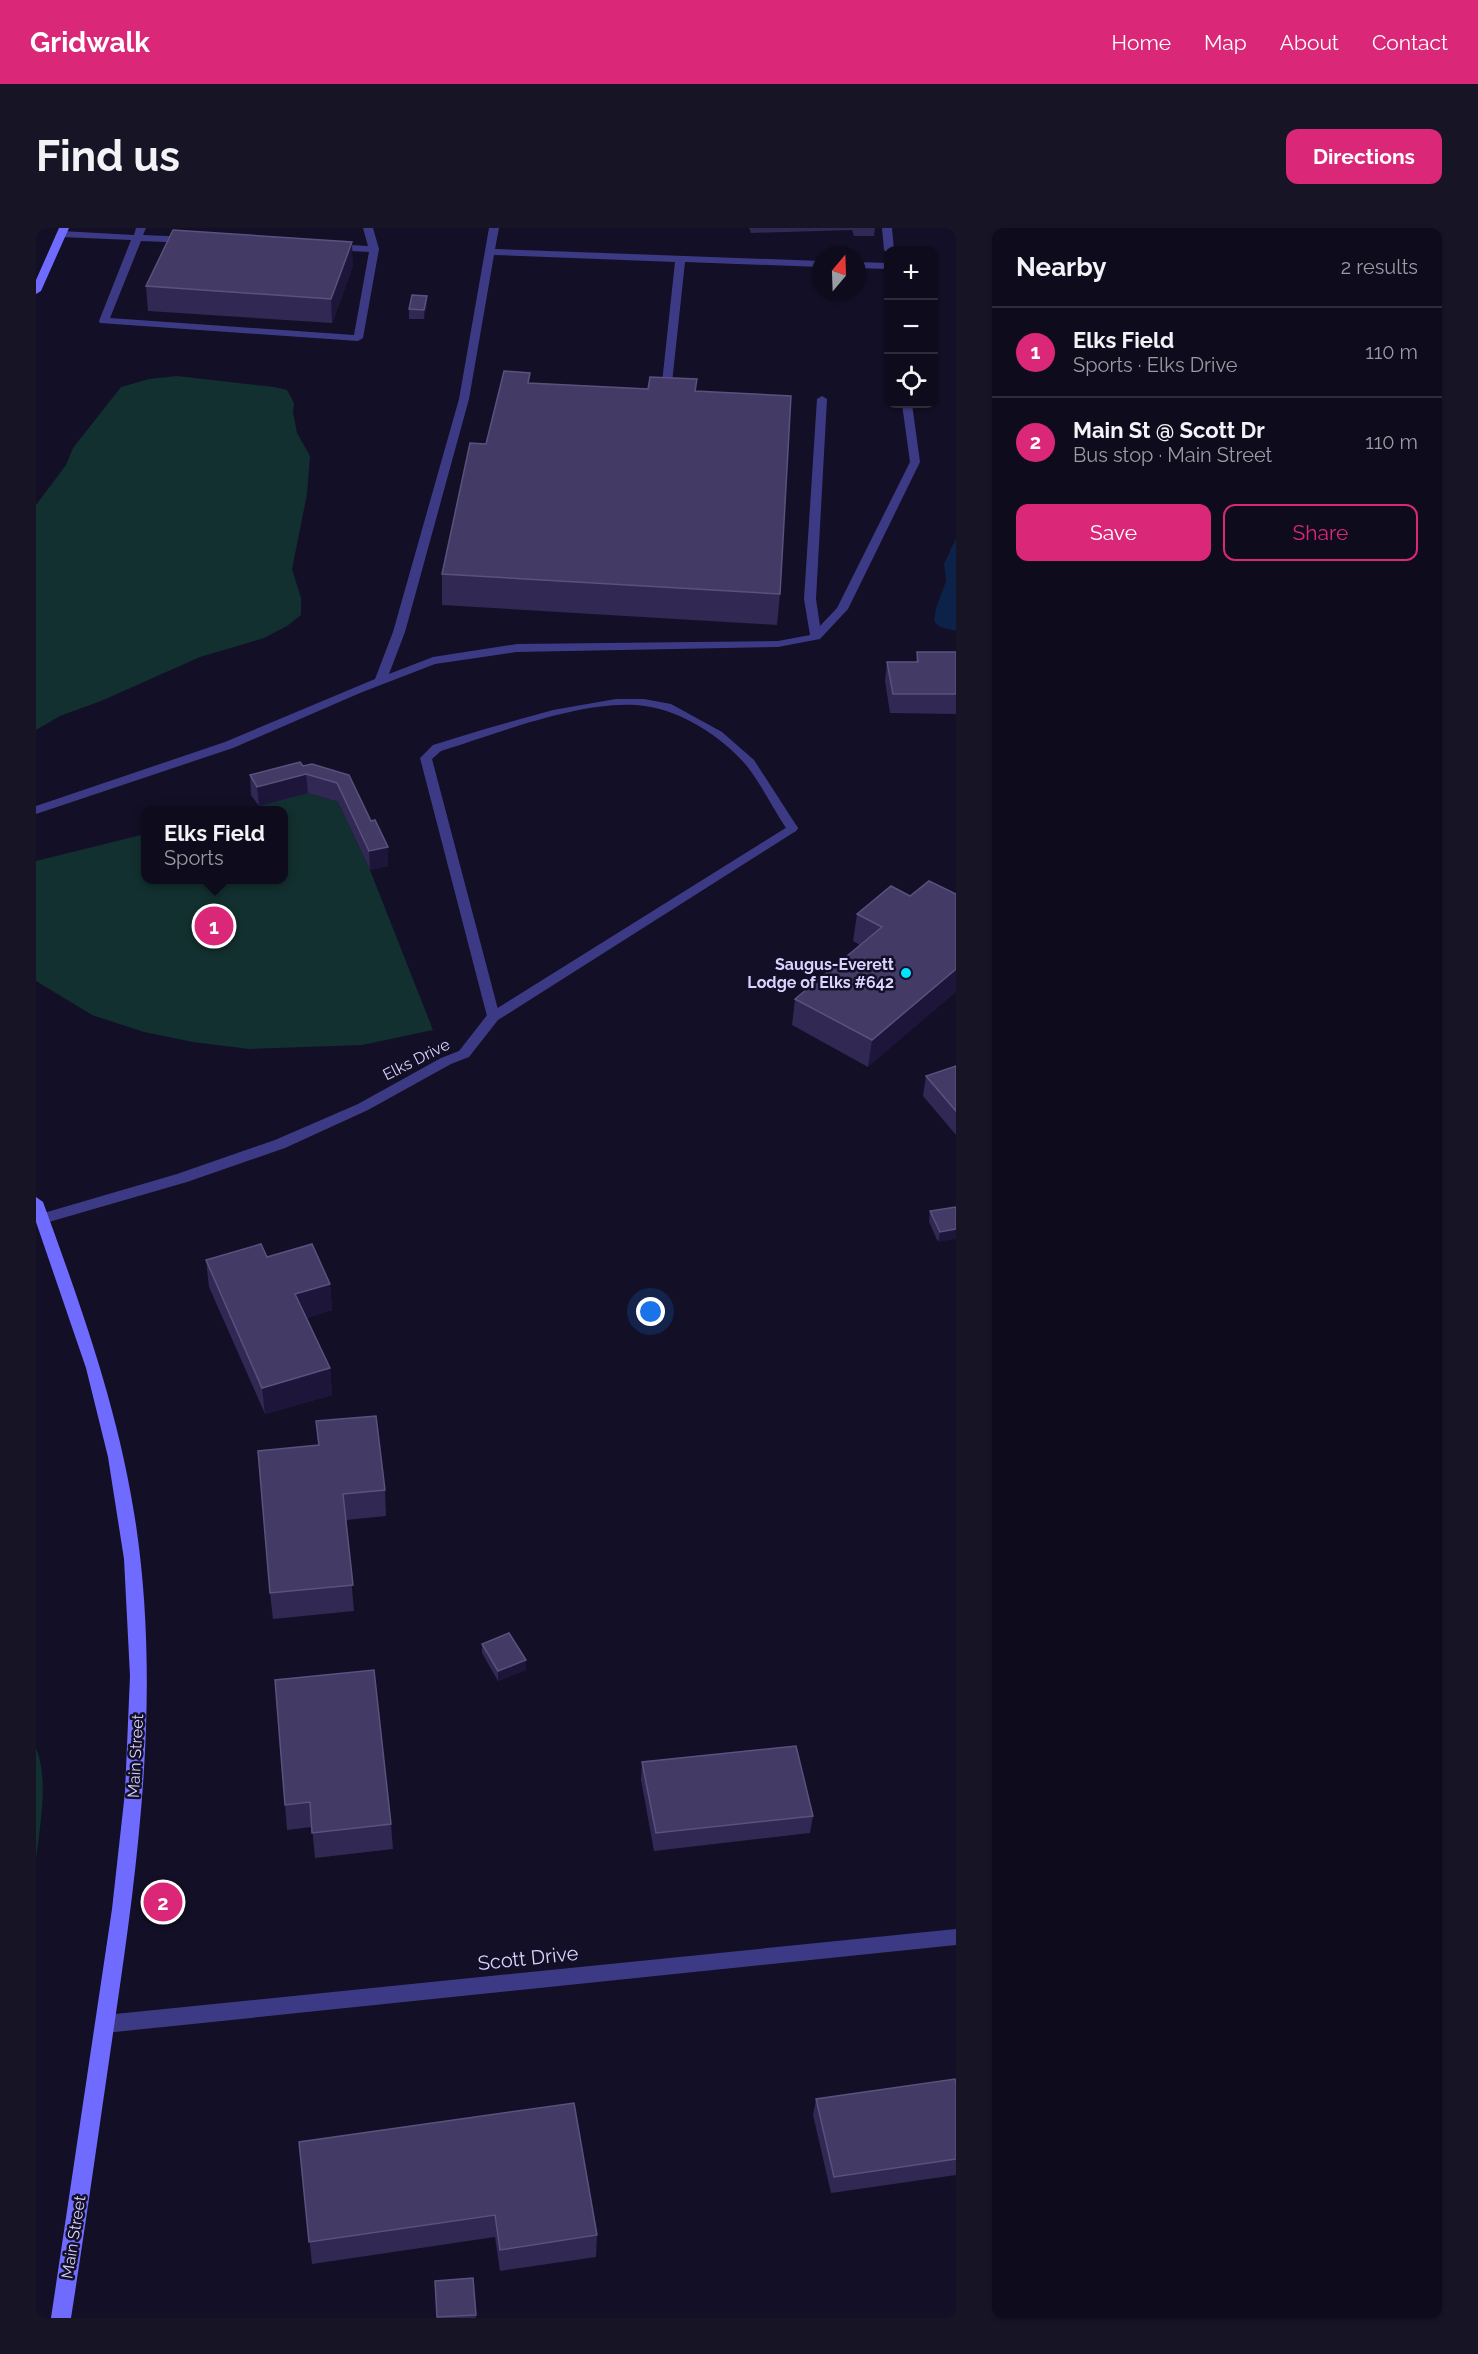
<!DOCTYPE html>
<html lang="en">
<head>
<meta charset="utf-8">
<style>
	body { margin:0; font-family:Raleway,sans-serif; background:#171425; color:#f1f3f6 }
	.controls { position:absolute; right:18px; top:18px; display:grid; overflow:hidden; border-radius:12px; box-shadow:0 2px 4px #0004 }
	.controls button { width:54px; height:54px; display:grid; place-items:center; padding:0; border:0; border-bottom:2px solid #2e2b3b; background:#0e0b1c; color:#f1f3f6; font:30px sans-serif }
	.compass { position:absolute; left:776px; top:18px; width:54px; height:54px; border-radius:50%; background:#0e0b1c; box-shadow:0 2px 4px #0004; rotate:19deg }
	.you { position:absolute; left:615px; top:1084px; width:21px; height:21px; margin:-15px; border:4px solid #fff; border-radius:50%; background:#1a73e8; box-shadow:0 0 0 9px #1a73e833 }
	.badge { display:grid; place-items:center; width:39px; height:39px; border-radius:50%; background:#db2777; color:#fff; font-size:20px; font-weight:700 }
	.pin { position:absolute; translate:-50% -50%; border:3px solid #fff; box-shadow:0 2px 6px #0006 }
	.popup { position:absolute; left:105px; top:578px; width:147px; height:78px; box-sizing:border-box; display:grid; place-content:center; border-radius:12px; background:#0e0b1c; filter:drop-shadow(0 2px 4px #0005); font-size:20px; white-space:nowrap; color:#9b9ba3 }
	.popup b { font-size:22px; color:#f1f3f6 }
	.popup::after { content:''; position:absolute; left:50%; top:100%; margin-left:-12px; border:12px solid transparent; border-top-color:#0e0b1c }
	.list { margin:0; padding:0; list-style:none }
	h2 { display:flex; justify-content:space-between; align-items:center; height:78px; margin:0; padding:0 24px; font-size:26px }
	h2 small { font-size:20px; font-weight:400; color:#9b9ba3 }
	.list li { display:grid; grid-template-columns:39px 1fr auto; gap:18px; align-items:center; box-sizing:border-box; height:90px; padding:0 24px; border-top:2px solid #2e2b3b }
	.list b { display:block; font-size:22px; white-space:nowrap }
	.list p { margin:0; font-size:20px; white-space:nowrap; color:#9b9ba3 }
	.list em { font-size:20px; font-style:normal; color:#9b9ba3 }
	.actions { display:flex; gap:12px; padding:18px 24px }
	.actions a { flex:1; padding:14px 0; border:2px solid #db2777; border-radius:12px; text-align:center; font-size:21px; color:#db2777 }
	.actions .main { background:#db2777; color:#fff }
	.icon { flex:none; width:33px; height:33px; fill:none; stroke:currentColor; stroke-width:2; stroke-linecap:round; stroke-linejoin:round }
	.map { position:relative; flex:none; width:920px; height:2090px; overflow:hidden; border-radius:12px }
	header { display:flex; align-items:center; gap:36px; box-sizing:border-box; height:84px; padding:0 30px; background:#db2777; color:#fff }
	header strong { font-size:28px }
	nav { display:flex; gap:33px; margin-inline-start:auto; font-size:21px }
	.intro { display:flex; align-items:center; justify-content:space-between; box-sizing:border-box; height:144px; padding:0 36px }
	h1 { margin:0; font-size:42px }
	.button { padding:15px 27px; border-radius:12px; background:#db2777; color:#fff; font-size:21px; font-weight:700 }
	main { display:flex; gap:36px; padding:0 36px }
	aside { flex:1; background:#0e0b1c; border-radius:12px; box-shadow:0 2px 4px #0004 }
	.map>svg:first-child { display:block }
	.green { fill:#12302f }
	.water { fill:#0c2248 }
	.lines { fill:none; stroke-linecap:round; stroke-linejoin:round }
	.service { fill:#3d3a85; fill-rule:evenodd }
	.minor { fill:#3d3a85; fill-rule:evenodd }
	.secondary { fill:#6f6bff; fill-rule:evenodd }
	.wall { fill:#312854 }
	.shaded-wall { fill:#1d163a }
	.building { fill:#433a66; stroke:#5a527e; stroke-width:1.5 }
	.poi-dot { fill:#00e5ff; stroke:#130f26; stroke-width:2 }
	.labels { text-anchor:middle; stroke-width:5; stroke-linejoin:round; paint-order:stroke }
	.poi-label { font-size:16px; font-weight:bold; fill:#d9d4ff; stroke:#130f26; text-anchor:end }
	.street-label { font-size:16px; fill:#d9d4ff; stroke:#130f26 }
	.near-street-label { font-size:20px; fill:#d9d4ff; stroke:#130f26 }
</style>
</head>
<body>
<header>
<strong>Gridwalk</strong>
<nav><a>Home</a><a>Map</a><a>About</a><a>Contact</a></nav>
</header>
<div class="intro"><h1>Find us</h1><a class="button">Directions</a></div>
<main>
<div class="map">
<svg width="920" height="2090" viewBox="0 0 920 2090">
	<rect width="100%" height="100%" fill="#130f26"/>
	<path class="green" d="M141,148l97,11 13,3 7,13 -1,9 4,21 13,23 -3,38 -15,75 9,29v17l-14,11 -23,12 -64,19 -99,44 -41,15 -24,14v-225l30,-40 7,-17 48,-61 28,-8z
		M272,565l30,9 32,68 63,160 -71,15 -113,4 -56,-7 -49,-10 -52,-17 -56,-34v-120l109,-27v46h138v-70h-41z
		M0,1520c13,31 4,78 0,111z"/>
	<path class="water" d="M920,310v93l-16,-4 -6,-6 2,-13 10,-27 -2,-17z"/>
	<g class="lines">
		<path class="service" d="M100,0h10l-3,7 46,2 5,3 -5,3 -48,-2 -31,77 244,17 15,-83 -36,-2 -5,-3 5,-3 35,2 -5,-18h10l6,21 -16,89 -5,3 -258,-18 -1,-2 32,-81 -69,-3 -5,-3 5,-3 72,4z
			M453,0h10l-4,21 326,12v6l-136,-5 -14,130 -5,3 -5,-3 14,-130 -181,-7 -25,144 -64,233 -16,42 44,-17 84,-13 261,-3 32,-6 -6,-36 13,-200 5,-3 5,3 -11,200 4,27 17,-18 73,-146 -8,-58h10l8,58 -72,147 -28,30 -42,8 -261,5 -82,12 -75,29 -127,55 -197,66v-8l189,-64 150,-63 18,-47 66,-233z
			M846,0h10l2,22h-6v3l-4,-3z
			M821,34l31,1v6l-31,-1z
			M580,471h28l27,5 51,28 32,28 44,68 -2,3h-8c-15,-22 -26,-46 -42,-66 -24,-28 -64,-54 -101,-59 -59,-8 -146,27 -204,45l-9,8 68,258 -7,5 -5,-2 -68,-262 13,-13 52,-16 68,-19z"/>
		<path class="minor" d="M756,596l4,1 2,3 -2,3 -298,189 -29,37 -18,7 -83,46 -83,38 -98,34 -145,42 -6,-3 1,-6 140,-41 98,-34 83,-36 83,-46 18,-7 29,-37z
			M920,1701v16l-851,88 -7,-3 -2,-6 2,-6 7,-3z"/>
		<path class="secondary" d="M23,0h10l-28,63 -5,3v-14z
			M0,969l7,5c39,107 76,209 93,323 24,163 4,326 -20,488 -15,102 -29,203 -45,305h-20l61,-409 13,-117 5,-116 -6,-117 -16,-102 -22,-89 -50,-146z"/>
	</g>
	<path class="wall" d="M713,0h126l-1,8h-20l-2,-6 -101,3z
		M317,38l-21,57 -184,-12 -2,-25z
		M391,68v9l-3,14h-15v-10z
		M661,151l-1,12 84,203 -3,31 -335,-20v-31l44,-130 44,-61 118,6z
		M881,424h39v62l-66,-1 -5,-32 2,-19h29z
		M267,538l46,9 39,91 -18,4 -32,-68 -30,-9 -49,13 -8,-11 -1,-20z
		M874,668l-42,171 -76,-42 3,-26 65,-54 -7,-4 4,-27z
		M920,838v69l-33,-39 3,-20z
		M920,979l-18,35 -9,-20 1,-11z
		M231,1029l63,27 2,26 -25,8 23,50 2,27 -67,19 -56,-127 -3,-27z
		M280,1193l69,69 1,26 -40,4 8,91 -81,8 -3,-26 48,-148z
		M446,1416l44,16v10l-28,11 -16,-28z
		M239,1452l116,144 2,25 -78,9 -3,-31 -25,3z
		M606,1534l171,54 -3,17 -156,18 -13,-71z
		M920,1856v91l-125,18 -18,-78 3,-16z
		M263,1914l298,93 -1,22 -96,14 -5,-34 -183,27z
		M437,2050l3,40h-39l-2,-37z"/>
	<path class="shaded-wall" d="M316,14l1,24 -21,57 -1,-24z
		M391,68v9l-3,14v-9z
		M270,546l2,19 -49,13 -2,-19z
		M352,619v19l-18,4 -1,-19z
		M920,741v23l-88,75 4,-27z
		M920,1001v10l-18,3 2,-10z
		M294,1056l2,26 -34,11 -3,-27z
		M294,1140l2,27 -67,19 -3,-26z
		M490,1432v10l-28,11v-10z"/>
	<path class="building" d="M137,2l179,12 -21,57 -185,-13z
		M376,67l15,1 -3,14 -15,-1z
		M468,143l26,2 -2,10 120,6 2,-12 47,2 -2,12 96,5 -11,198 -338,-20 28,-131 16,1z
		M881,424h39v42h-63l-6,-32h31z
		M264,534l3,4 9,-2 37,11 22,46 4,-1 13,27 -19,4 -32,-68 -31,-9 -49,13 -7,-12z
		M893,653l27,13v75l-84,71 -77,-41 87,-72 -25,-13 34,-28 19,10z
		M920,838v45l-30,-35z
		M920,979v22l-16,3 -10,-21z
		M225,1016l6,13 45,-13 18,40 -35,10 35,74 -68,20 -56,-128z
		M340,1188l9,74 -42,4 10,91 -83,8 -12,-142 61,-6 -3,-24z
		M473,1405l17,27 -28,11 -16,-27z
		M338,1442l17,154 -79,9 -2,-31 -25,3 -10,-125z
		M760,1518l17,70 -157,17 -14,-71z
		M919,1851l1,5v75l-122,18 -18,-78z
		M538,1875l23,132 -97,15 -5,-35 -186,27 -10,-100z
		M437,2050l3,37 -39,2 -2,-36z"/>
	<circle class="poi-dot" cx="870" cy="745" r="6"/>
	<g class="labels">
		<g class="poi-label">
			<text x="858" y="742">Saugus-Everett<tspan x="858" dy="18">Lodge of Elks #642</tspan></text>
		</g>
		<g class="street-label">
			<text transform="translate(380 831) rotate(-27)" y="6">Elks Drive</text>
			<text transform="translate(99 1528) rotate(-87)" y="6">Main Street</text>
			<text transform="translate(37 2009) rotate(-81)" y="6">Main Street</text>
		</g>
		<g class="near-street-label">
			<text transform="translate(492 1730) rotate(-6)" y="7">Scott Drive</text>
		</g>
	</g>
</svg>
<div class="controls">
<button>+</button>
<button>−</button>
<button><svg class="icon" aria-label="locate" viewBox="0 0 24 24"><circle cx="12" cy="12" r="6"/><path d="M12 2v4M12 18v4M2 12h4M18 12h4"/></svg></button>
</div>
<svg class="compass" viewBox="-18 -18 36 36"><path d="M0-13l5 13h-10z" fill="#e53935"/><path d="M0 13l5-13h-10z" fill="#9b9ba3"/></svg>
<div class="you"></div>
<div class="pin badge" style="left:178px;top:698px">1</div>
<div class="popup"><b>Elks Field</b>Sports</div>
<div class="pin badge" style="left:127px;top:1674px">2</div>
</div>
<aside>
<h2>Nearby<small>2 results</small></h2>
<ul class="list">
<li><span class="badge">1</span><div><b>Elks Field</b><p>Sports · Elks Drive</p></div><em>110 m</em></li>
<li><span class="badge">2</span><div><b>Main St @ Scott Dr</b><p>Bus stop · Main Street</p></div><em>110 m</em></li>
</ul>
<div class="actions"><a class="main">Save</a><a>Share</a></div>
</aside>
</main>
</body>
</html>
